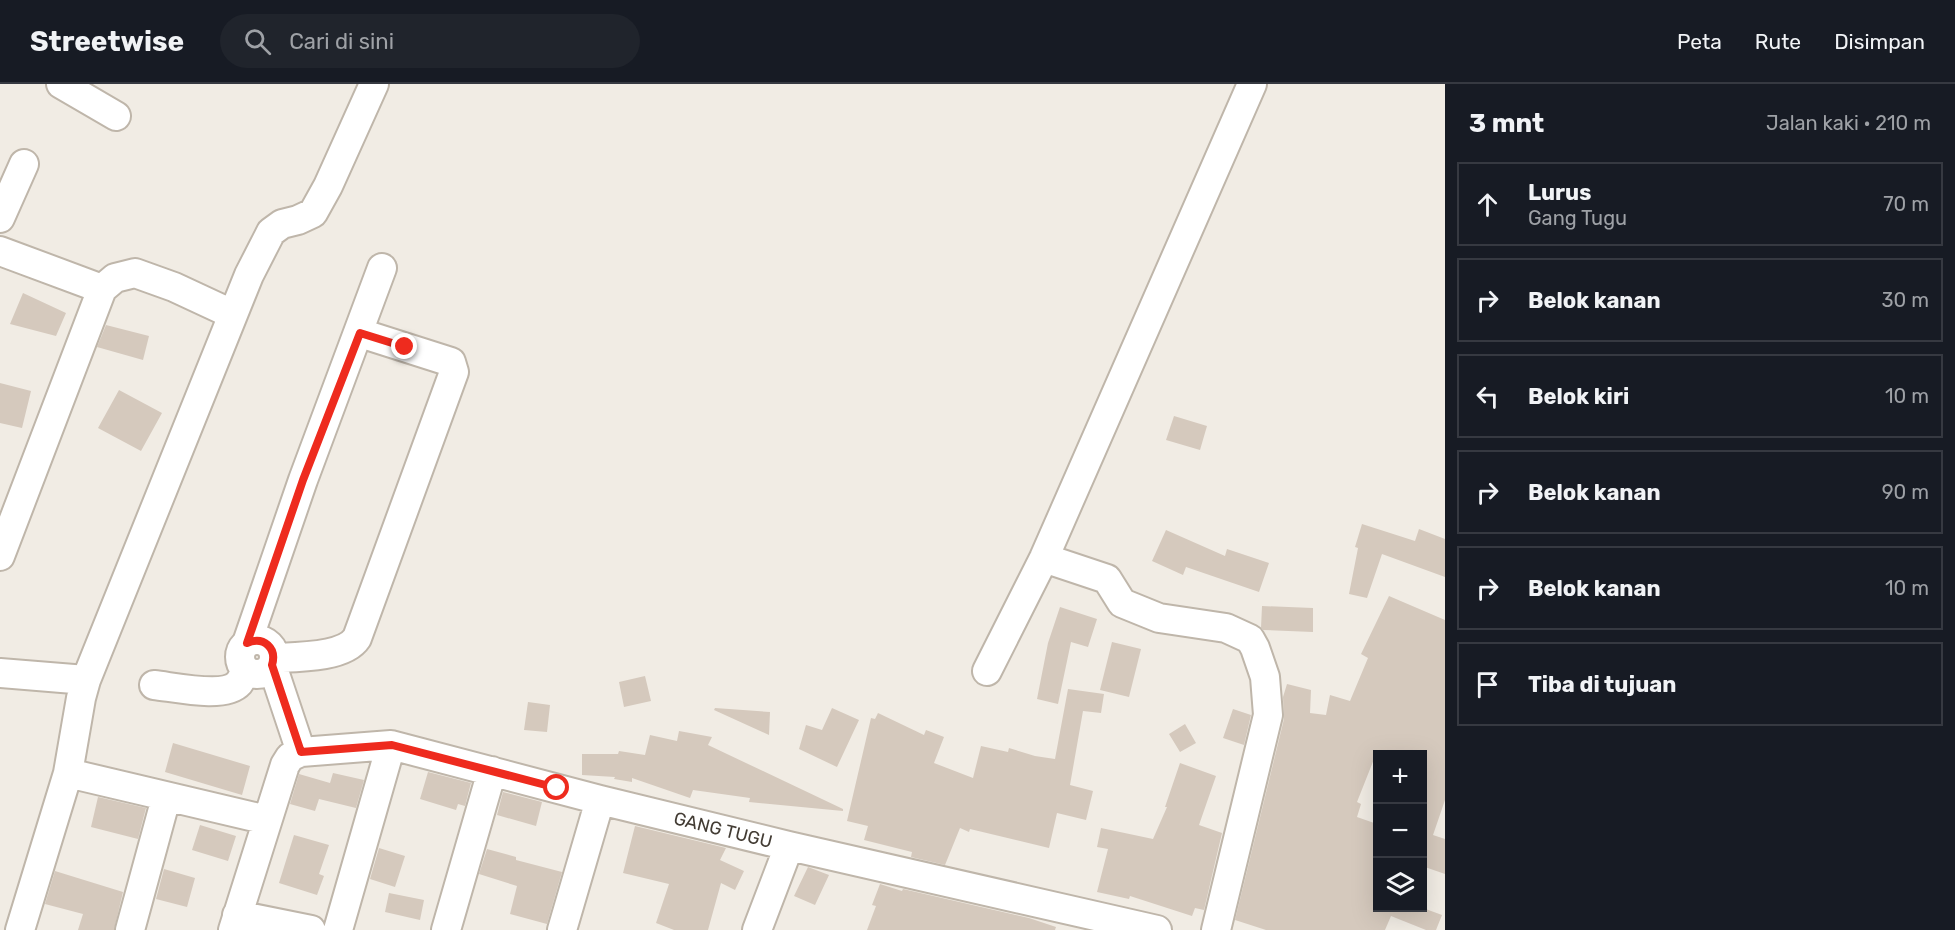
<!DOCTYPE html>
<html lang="id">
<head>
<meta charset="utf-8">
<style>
	body { margin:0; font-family:Rubik,sans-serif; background:#20242c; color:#f1f3f6 }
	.controls { position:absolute; right:18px; bottom:18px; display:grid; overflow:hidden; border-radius:0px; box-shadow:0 6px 24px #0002 }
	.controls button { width:54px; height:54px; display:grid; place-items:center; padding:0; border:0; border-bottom:2px solid #363941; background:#171b24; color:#f1f3f6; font:30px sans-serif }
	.stop { position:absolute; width:18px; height:18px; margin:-14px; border:4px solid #ee2b1e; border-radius:50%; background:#fff }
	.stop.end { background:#ee2b1e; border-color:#fff; box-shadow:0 2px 6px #0008 }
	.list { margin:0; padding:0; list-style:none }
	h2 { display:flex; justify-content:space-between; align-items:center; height:78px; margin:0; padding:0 24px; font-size:26px }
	h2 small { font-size:20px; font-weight:400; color:#9ea1a6 }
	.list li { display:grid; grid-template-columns:39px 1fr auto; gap:18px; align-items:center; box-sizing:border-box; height:84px; margin:0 12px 12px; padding:0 12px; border:2px solid #363941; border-radius:0px }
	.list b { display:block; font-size:22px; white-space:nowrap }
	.list p { margin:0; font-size:20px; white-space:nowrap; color:#9ea1a6 }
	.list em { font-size:20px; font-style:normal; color:#9ea1a6 }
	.icon { flex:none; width:33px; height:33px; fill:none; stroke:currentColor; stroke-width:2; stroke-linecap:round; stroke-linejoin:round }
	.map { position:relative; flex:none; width:1445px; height:846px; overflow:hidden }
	header { display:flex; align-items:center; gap:36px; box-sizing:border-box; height:84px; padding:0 30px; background:#171b24; border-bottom:2px solid #363941 }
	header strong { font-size:28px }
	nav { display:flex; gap:33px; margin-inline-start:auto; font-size:21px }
	.search { width:420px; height:54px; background:#20242c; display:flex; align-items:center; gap:15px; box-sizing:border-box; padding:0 21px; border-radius:33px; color:#9ea1a6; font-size:22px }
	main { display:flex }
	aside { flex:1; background:#171b24 }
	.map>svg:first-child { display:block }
	.building { fill:#d5c9bd }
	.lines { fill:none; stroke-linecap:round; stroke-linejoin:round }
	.minor-casing { stroke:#bfb6aa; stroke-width:32 }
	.minor { stroke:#fff; stroke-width:28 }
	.route { stroke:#ee2b1e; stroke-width:8 }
	.labels { text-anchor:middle; stroke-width:4.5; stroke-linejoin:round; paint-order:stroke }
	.street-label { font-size:18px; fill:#433c34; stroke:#fff }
</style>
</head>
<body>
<header>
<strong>Streetwise</strong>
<div class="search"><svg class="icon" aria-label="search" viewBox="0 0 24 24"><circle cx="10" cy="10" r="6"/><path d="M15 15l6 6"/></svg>Cari di sini</div>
<nav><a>Peta</a><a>Rute</a><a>Disimpan</a></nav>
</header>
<main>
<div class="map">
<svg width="1445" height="846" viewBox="0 0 1445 846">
	<rect width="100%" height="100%" fill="#f1ece4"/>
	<path class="building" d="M23,209l43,20 -10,23 -46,-12z
		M106,241l43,11 -6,24 -46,-13z
		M0,299l31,8 -9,37 -22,-5z
		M119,306l43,23 -21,38 -43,-23z
		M1174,332l33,10 -7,24 -34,-10z
		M1362,440l53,17 4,-12 26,10v38l-63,-23 -15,44 -18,-4 9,-46 -3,-1z
		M1166,446l59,26 2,-7 42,14 -10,29 -73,-25 -3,8 -31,-14z
		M1389,512l56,24v180l-12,35 12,4v35l-23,-8v-112h-46l-19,48 4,2 -4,13 20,7v84h46l19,7 -6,15h-10l-35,-14 -6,14h-119l-31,-10 49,-201 -1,-22 4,-13 24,6 -1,23 16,2 4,-20 20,6 18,-43 -7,-4z
		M1262,522l51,2v24l-50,-2 -2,-2z
		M1060,523l37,12 -9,28 -17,-5 -13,62 -21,-5 11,-56z
		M1112,558l29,7 -12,48 -29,-7z
		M645,592l6,25 -27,6 -5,-25z
		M1068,605l36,5 -3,19 -18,-2 -13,74 23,6 -7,29 -29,-7 -8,35 -79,-19 -1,3 -9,-4 -15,37 -34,-8 1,-5 -48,-12 4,-14 -21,-5 24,-103 4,1 3,-6 46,22 2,-5 18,7 -10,26 39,15 8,-32 27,6 1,-4 26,8 20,3z
		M528,618l22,3 -3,27 -23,-2z
		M715,624l55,4 -1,23 -55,-25z
		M832,624l27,12 -22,47 -38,-18 7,-24 16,5z
		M1233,625l18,6 -7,30 -21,-7z
		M1185,640l11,19 -16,9 -11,-18z
		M679,647l33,6 -4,8 135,64v2l-94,-9 1,-4 -57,-8 -3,8 -58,-20v4l-18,-3 1,-2 -33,-2v-21h36l1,-3 26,4 5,-20 27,6z
		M173,659l77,23 -8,29 -77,-23z
		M1180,679l36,13 -17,49 23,8 -18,77 -9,-2 -3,8 -62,-20 -1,3 -32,-7 11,-43 -11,-2 4,-19 52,11 14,-32h-2z
		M428,688l43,11 -6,23 -7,-2 -2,6 -36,-11z
		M333,689l31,7 -8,28 -37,-9 -4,12 -25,-7 9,-30 31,9z
		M503,708l39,10 -6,24 -39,-11z
		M98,713l48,11 -8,31 -47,-12z
		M200,741l36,11 -8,25 -36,-11z
		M635,742l91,22 -6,12 24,11 -9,19 -14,-7 -13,47h-34l-18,-7 13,-39 -46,-11z
		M294,751l35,10 -10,29 5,2 -7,19 -38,-12z
		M379,764l26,8 -10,31 -25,-8z
		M487,765l29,8v3l46,12 -15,52 -37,-10 7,-28 -38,-12z
		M808,783l21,8 -14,30 -21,-9z
		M164,785l31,9 -8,29 -31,-8z
		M55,787l68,21 -9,38h-36l5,-16 -38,-10z
		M880,800l22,7 1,-2 126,29 27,9 -1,3h-188l9,-24 -4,-1z
		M389,809l35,7 -4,20 -35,-8z"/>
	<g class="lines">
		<g class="minor-casing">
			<path id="minor" d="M61,0l55,32
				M0,134l24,-54
				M0,167l102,38
				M0,472l102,-267 13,-11 20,-5 39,14 58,27
				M1044,474l63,21 15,24 37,15 67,10 24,11 5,9 10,29 3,38 -52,215
				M240 573a17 17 0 1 1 34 0a17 17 0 1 1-34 0Z
				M247,559l56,-163 79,-212
				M274,574c22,-1 70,0 83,-20l97,-266 -3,-10 -91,-29
				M272,581l29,87
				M987,587l57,-113 208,-474
				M0,589l86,7
				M154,601c20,2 71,14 85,-2 3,-4 5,-9 7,-13
				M68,689l199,47
				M237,831l74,15
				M20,846l48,-157 13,-75 5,-18 163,-405 22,-43 11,-8 16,-4 15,-7 15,-27 46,-102
				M130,846l36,-132
				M233,846l52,-165 5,-8 11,-5 90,-7 209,55 189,46 368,84
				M338,846l53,-185
				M446,846l46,-159
				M562,846l38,-130
				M757,846l32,-84"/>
		</g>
		<use href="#minor" class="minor"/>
	</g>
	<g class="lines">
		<path class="route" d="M405,263l-45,-14 -57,147 -56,163c17,-7 30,5 25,22l29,87 91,-7 165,43"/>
	</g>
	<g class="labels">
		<g class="street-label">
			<text transform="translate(723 746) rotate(14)" y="6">GANG TUGU</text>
		</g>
	</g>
</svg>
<div class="controls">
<button>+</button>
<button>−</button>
<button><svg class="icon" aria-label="layers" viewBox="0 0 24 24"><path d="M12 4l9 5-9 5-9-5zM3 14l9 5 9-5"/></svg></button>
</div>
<div class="stop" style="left:557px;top:704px"></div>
<div class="stop end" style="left:405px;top:263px"></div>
</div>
<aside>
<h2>3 mnt<small>Jalan kaki · 210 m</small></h2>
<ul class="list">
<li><svg class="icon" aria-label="ahead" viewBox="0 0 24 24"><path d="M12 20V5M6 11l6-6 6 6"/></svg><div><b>Lurus</b><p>Gang Tugu</p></div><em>70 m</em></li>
<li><svg class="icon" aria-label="right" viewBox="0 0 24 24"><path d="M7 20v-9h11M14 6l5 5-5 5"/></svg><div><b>Belok kanan</b></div><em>30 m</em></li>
<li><svg class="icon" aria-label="left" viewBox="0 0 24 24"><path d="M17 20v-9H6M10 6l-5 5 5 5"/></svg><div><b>Belok kiri</b></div><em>10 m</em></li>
<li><svg class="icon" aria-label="right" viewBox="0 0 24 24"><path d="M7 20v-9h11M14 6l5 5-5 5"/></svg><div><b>Belok kanan</b></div><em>90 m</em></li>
<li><svg class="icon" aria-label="right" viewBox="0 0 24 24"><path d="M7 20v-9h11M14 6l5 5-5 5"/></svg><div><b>Belok kanan</b></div><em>10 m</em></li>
<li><svg class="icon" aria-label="arrive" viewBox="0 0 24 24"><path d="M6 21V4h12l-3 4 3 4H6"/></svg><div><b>Tiba di tujuan</b></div></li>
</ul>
</aside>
</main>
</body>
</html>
